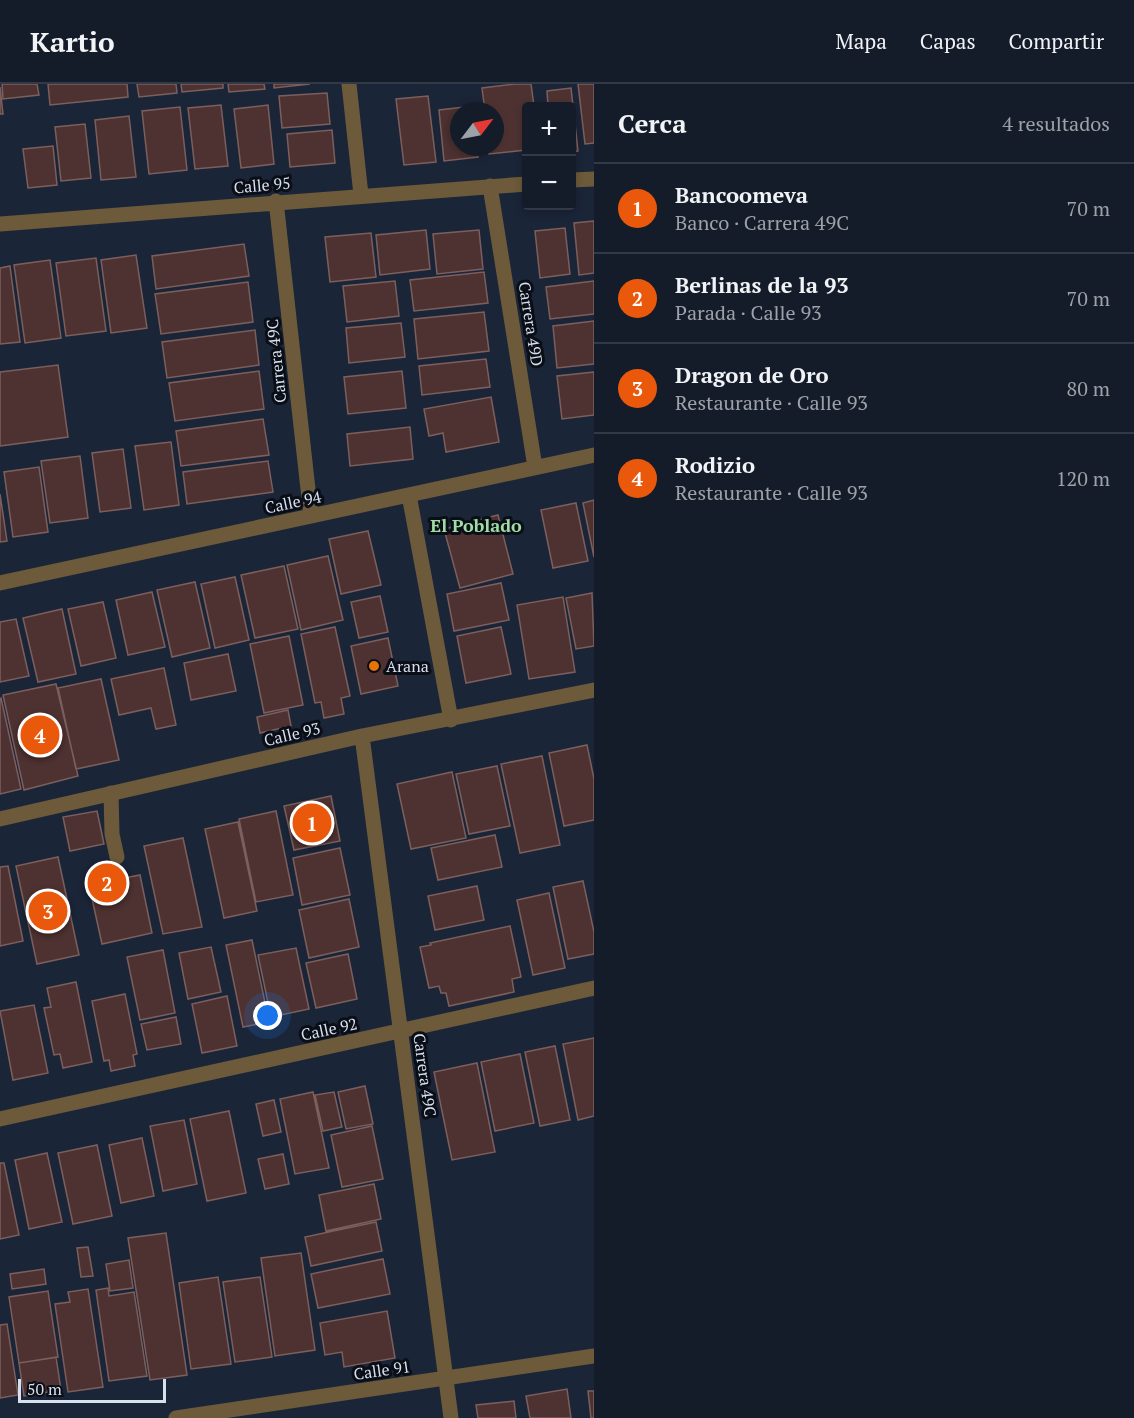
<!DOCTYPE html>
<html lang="es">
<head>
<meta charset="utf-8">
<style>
	body { margin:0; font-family:"PT Serif",serif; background:#1d2532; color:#f1f3f6 }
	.controls { position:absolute; right:18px; top:18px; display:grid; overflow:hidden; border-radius:6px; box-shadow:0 3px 9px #0003 }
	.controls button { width:54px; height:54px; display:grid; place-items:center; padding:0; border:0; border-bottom:2px solid #333a47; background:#141c2a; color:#f1f3f6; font:30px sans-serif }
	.compass { position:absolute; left:450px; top:18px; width:54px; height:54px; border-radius:50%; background:#141c2a; box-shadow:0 3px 9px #0003; rotate:58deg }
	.scale { position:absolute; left:18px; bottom:15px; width:148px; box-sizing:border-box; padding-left:6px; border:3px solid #d8dfed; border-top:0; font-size:16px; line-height:21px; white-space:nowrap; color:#d8dfed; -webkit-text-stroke:4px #0a0e17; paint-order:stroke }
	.you { position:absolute; left:268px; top:932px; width:21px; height:21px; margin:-15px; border:4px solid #fff; border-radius:50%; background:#1a73e8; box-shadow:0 0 0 9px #1a73e833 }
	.badge { display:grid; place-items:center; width:39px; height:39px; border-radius:50%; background:#ea580c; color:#fff; font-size:20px; font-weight:700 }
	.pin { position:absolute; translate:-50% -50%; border:3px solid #fff; box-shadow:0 2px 6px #0006 }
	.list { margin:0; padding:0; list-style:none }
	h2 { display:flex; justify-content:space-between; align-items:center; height:78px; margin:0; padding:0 24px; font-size:26px }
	h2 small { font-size:20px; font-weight:400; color:#9da1a8 }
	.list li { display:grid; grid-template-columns:39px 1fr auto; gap:18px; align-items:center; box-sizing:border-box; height:90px; padding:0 24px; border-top:2px solid #333a47 }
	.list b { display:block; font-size:22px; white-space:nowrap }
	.list p { margin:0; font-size:20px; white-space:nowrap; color:#9da1a8 }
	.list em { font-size:20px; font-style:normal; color:#9da1a8 }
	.map { position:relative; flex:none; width:594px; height:1334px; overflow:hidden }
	header { display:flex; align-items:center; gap:36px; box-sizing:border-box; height:84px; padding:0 30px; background:#141c2a; border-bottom:2px solid #333a47 }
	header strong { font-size:28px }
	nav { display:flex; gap:33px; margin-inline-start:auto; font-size:21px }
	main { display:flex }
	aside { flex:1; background:#141c2a }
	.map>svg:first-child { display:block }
	.building { fill:#4d3231; stroke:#7c5f5d; stroke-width:1.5 }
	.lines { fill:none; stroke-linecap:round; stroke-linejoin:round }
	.minor { stroke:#6c5a3a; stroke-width:15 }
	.food-dot { fill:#e8710a; stroke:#0a0e17; stroke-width:2 }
	.labels { text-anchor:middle; stroke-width:6; stroke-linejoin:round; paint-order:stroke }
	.street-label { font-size:16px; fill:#d8dfed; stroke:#0a0e17 }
	.poi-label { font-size:16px; fill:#d8dfed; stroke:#0a0e17; text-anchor:start }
	.neighbourhood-label { font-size:18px; font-weight:bold; fill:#a0dca3; stroke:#0a0e17 }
</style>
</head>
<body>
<header>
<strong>Kartio</strong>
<nav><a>Mapa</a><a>Capas</a><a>Compartir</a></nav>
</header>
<main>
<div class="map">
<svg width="594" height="1334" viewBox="0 0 594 1334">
	<rect width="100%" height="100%" fill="#1b2538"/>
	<path class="building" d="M2,0h35l2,11 -36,4z
		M48,0h79l1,13 -78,8z
		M137,0h39l1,9 -38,4z
		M181,0h42v4l-41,4z
		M228,0h36l1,5 -36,3z
		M274,0h36l-36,4z
		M515,0h16l3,22h-8v44l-37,4v-7h6v-36h-10l-3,-23z
		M578,0h16v59l-9,1z
		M0,3l3,27h-3z
		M571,4l7,63 -6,1v-46h-24l-1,-15z
		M327,9l3,31 -48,4 -3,-32z
		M428,12l8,66 -32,3 -8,-66z
		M221,21l7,61 -33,3 -7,-61z
		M268,21l6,59 -33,4 -7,-59z
		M473,22v5h-14v36h18l1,10 -34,4 -5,-51z
		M180,23l7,63 -38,4 -7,-63z
		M129,32l7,61 -35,3 -6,-60z
		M85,40l6,54 -30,3 -6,-54z
		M332,46l3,33 -45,4 -3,-33z
		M53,62l4,39 -29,3 -5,-39z
		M594,137v52l-15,2 -5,-52z
		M565,144l5,46 -30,4 -5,-47z
		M426,146l4,39 -50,6 -4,-40z
		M479,146l4,39 -46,5 -4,-40z
		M371,149l5,44 -46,5 -5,-45z
		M244,160l5,32 -93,13 -4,-33z
		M136,171l11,73 -36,5 -10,-73z
		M96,174l10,73 -40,5 -10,-73z
		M50,176l11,78 -36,5 -11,-78z
		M10,182l10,76 -20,2v-76z
		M484,188l4,31 -74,8 -4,-31z
		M395,197l4,35 -52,6 -4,-36z
		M594,197v33l-44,5 -4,-32z
		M248,198l5,40 -92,12 -6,-40z
		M484,228l5,39 -71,8 -4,-40z
		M594,237v43l-37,4 -4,-42z
		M401,239l4,34 -56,6 -3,-35z
		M255,246l4,35 -92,13 -5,-36z
		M486,275l4,28 -68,8 -3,-29z
		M58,281l10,72 -68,9v-74z
		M259,287l5,38 -89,12 -6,-38z
		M402,287l4,37 -58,6 -4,-37z
		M594,288v43l-32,4 -5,-43z
		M491,313l8,45 -53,10 -3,-19 -14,3 -5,-27z
		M263,335l6,36 -88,11 -5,-35z
		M410,343l3,32 -63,7 -3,-32z
		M171,358l8,63 -35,5 -9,-64z
		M123,365l8,59 -31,4 -8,-59z
		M80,372l8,62 -38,5 -9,-62z
		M268,377l5,31 -86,12 -4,-32z
		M39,383l9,65 -35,5 -9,-65z
		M0,410l7,47 -7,1z
		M594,416v57l-11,-54z
		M576,419l12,58 -35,7 -12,-58z
		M498,431l15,59 -53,14 -16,-59z
		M368,447l13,54 -40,9 -12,-55z
		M328,472l15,64 -42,10 -14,-65z
		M284,482l14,63 -43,9 -14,-63z
		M235,493l14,63 -34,8 -14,-64z
		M195,498l15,66 -38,9 -15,-67z
		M501,499l8,37 -55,11 -7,-37z
		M152,508l13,55 -37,8 -12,-55z
		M592,509l2,53 -18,3 -10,-51z
		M380,512l8,36 -29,6 -8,-36z
		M563,513l12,75 -46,7 -12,-74z
		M103,518l13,56 -35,8 -13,-57z
		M62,525l14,65 -38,8 -15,-64z
		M16,535l13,57 -29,6v-60z
		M335,543l15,69 -9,2 3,16 -20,4 -3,-16 -6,1 -14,-69z
		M501,543l10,47 -45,9 -9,-47z
		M289,552l14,69 -39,8 -14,-69z
		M388,554l10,48 -37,8 -10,-48z
		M228,570l8,37 -45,9 -7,-37z
		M164,584l12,57 -20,4 -5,-21 -32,7 -8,-36z
		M101,595l18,81 -43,9 -18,-81z
		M56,600l22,92 -54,14 -21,-95z
		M1,614l20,91 -21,5v-95z
		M288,626l3,16 -31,7 -3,-16z
		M587,661l7,34v41l-30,6 -15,-73z
		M542,672l18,89 -40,8 -19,-89z
		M497,682l13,60 -41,8 -13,-60z
		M452,688l14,66 -55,11 -14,-65z
		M331,712l9,45 -46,9 -10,-44z
		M97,727l7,33 -34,7 -7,-34z
		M276,727l17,84 -37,7 -17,-83z
		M238,738l19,89 -33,7 -19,-89z
		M495,751l7,32 -64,13 -7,-32z
		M183,754l19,89 -39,7 -19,-88z
		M340,764l10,47 -48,10 -9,-47z
		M58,773l21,98 -42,9 -21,-98z
		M8,782l15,75 -23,5v-79z
		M140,791l12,58 -50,11 -13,-59z
		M583,797l11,51v22l-26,5 -15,-72z
		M477,802l7,34 -49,10 -7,-34z
		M549,809l16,75 -32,7 -16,-75z
		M349,815l10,48 -50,11 -10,-48z
		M510,842l11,51 -9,2 2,13 -65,14 -3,-13h-5l-2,-7 -10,2 -9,-41 11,-2 -1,-2z
		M252,856l17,82 -26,5 -17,-82z
		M211,863l10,45 -33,7 -9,-46z
		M296,864l13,61 -38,8 -13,-62z
		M163,866l12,63 -35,7 -13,-63z
		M348,870l9,45 -41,9 -10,-45z
		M76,898l16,80 -29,6 -3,-14 -6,1 -10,-47 7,-1 -4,-19z
		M125,910l12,60 -4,1 2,11 -24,5 -2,-11 -5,1 -12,-60z
		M227,912l10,50 -35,7 -10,-49z
		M34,921l14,68 -35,7 -13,-69z
		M176,933l5,27 -34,6 -6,-26z
		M594,954v78l-16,4 -15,-76z
		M555,962l15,74 -30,6 -15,-74z
		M520,970l14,69 -39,8 -14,-69z
		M477,979l18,89 -43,8 -18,-88z
		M365,1002l8,38 -27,5 -8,-37z
		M313,1008l16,76 -34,6 -15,-75z
		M334,1008l8,35 -19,4 -8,-36z
		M274,1016l7,32 -18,4 -7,-32z
		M229,1027l17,82 -39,8 -17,-82z
		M184,1036l13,64 -34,7 -13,-65z
		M372,1042l11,53 -41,8 -11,-52z
		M142,1054l12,58 -33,7 -12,-58z
		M97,1061l15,71 -39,8 -15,-71z
		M47,1069l15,69 -33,7 -14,-69z
		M283,1070l6,30 -24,5 -7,-30z
		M0,1079h4l15,72 -19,4z
		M374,1100l7,35 -55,12 -7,-36z
		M376,1138l6,29 -71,15 -6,-29z
		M166,1149l21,142 -37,5 -22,-142z
		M88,1163l5,29 -12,1 -4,-29z
		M301,1169l14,97 -40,6 -14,-98z
		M383,1175l7,35 -72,14 -7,-34z
		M129,1176l4,28 -23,3 -4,-27z
		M44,1185l2,15 -34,5 -2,-15z
		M218,1193l13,87 -40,5 -12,-86z
		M260,1193l12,80 -37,5 -12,-80z
		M108,1204l1,8 25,-4 13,84 -38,5 -13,-91z
		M88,1205l15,98 -35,5 -13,-88 15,-2 -2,-10z
		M48,1207l10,66 -39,6 -10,-66z
		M387,1227l8,47 -51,9 -2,-15 -17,3 -5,-32z
		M7,1240l11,71 -18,3v-73z
		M56,1273l5,33 -37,6 -5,-33z
		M567,1305l4,29h-41l-4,-22z
		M588,1307h6v27h-3z
		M514,1317l2,17h-38l-2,-13z"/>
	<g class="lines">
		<path class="minor" d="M349,0l12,111
			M572,96l22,-1
			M490,102l45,281
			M276,117l35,315
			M0,140l526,-40
			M409,411l42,225
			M0,499l594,-128
			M362,652l89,682
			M111,709l1,41 5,23
			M0,735l362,-83 232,-46
			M0,1035l594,-131
			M176,1334l418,-62"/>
	</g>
	<circle class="food-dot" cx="374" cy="582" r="6"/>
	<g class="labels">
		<g class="street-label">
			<text transform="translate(262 101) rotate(-5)" y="6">Calle 95</text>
			<text transform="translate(531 240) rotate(81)" y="6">Carrera 49D</text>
			<text transform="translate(276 277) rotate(-96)" y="6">Carrera 49C</text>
			<text transform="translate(293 418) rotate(-12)" y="6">Calle 94</text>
			<text transform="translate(292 650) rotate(-13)" y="6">Calle 93</text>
			<text transform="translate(329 945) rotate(-12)" y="6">Calle 92</text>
			<text transform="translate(425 991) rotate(82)" y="6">Carrera 49C</text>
			<text transform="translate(382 1286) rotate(-8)" y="6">Calle 91</text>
		</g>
		<g class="poi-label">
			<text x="386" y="588">Arana</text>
		</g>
		<g class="neighbourhood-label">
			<text x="476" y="448">El Poblado</text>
		</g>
	</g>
</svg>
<div class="controls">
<button>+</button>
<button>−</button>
</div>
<svg class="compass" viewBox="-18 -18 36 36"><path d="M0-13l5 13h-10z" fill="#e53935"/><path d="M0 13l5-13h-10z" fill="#9da1a8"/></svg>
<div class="scale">50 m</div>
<div class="you"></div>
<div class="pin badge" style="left:312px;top:739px">1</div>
<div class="pin badge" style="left:107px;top:799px">2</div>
<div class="pin badge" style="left:48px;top:827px">3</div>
<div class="pin badge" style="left:40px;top:651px">4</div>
</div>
<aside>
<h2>Cerca<small>4 resultados</small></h2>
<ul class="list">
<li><span class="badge">1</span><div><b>Bancoomeva</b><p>Banco · Carrera 49C</p></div><em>70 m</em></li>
<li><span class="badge">2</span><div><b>Berlinas de la 93</b><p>Parada · Calle 93</p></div><em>70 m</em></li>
<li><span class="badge">3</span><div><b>Dragon de Oro</b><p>Restaurante · Calle 93</p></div><em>80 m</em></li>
<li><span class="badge">4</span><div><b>Rodizio</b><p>Restaurante · Calle 93</p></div><em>120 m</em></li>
</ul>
</aside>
</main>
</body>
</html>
